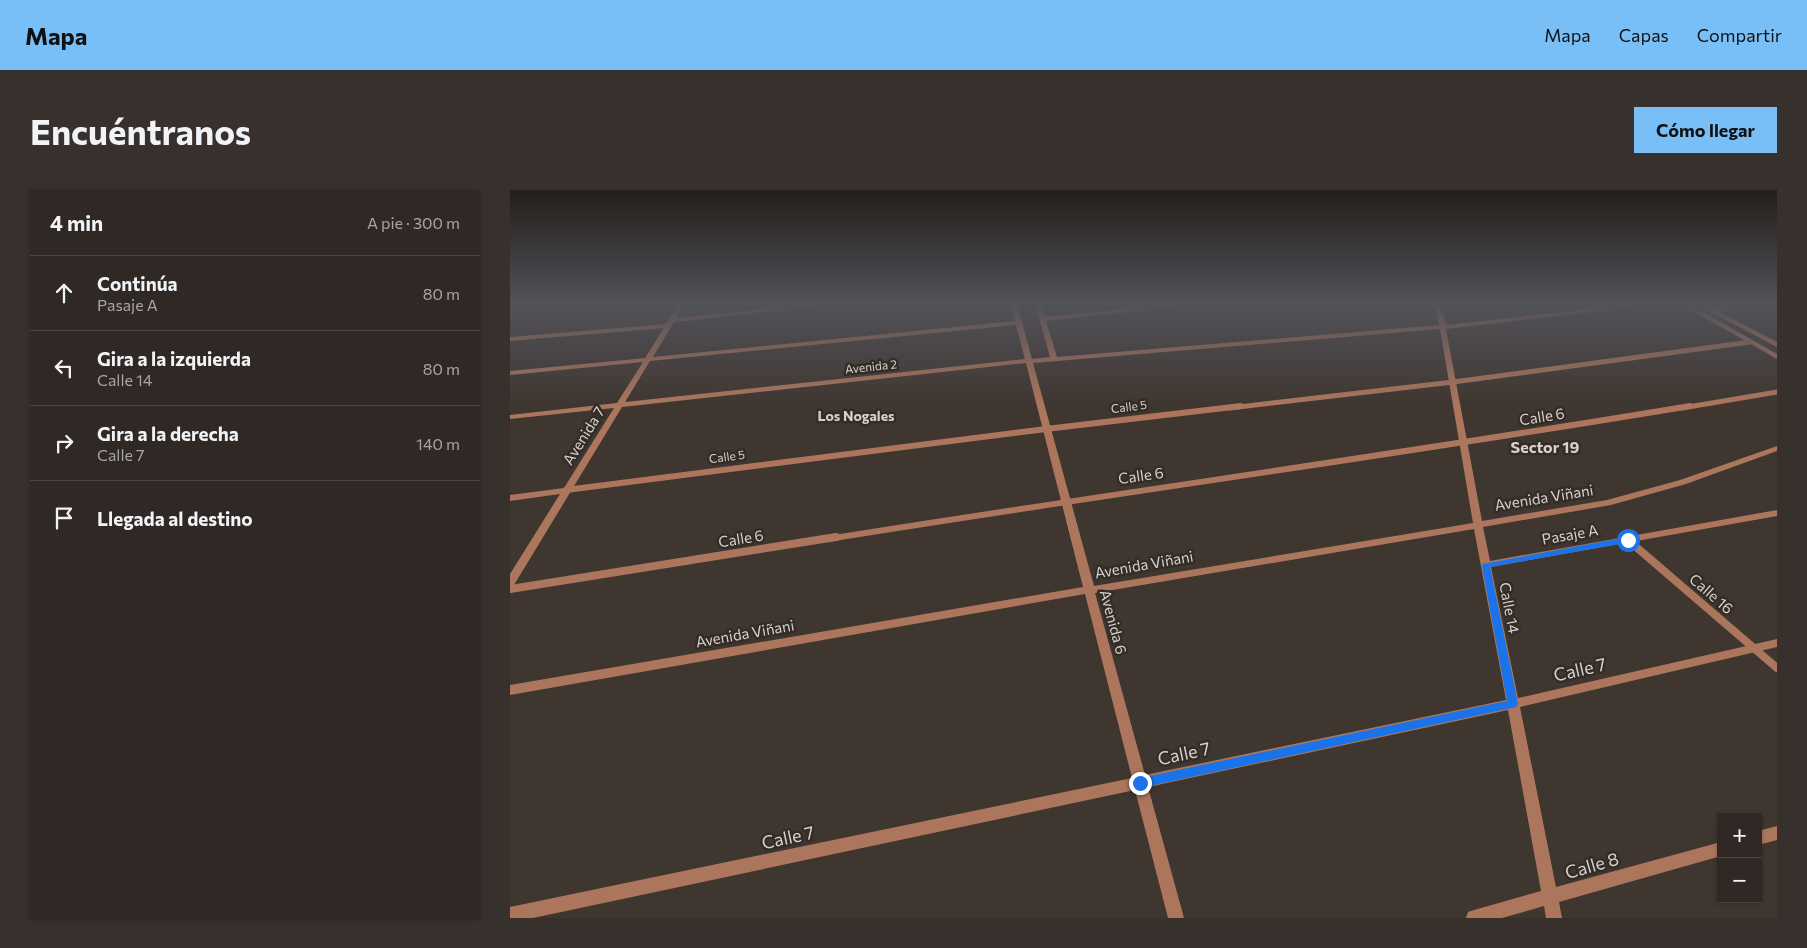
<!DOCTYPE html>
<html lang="es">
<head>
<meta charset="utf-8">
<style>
	body { margin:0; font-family:Commissioner,sans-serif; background:#37302c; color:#f1f3f6 }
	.controls { position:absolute; right:15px; bottom:15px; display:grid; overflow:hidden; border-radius:0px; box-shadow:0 1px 4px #0004 }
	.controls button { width:45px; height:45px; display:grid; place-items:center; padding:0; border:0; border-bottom:1px solid #4a4441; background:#2f2824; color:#f1f3f6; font:25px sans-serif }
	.stop { position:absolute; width:15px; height:15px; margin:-11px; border:4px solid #1a73e8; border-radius:50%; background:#fff }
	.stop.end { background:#1a73e8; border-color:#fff; box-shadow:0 1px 5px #0008 }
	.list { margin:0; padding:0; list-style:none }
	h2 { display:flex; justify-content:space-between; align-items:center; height:65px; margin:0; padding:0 20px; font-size:21px }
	h2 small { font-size:16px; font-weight:400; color:#a7a6a6 }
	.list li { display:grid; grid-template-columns:32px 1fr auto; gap:15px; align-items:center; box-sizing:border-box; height:75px; padding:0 20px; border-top:1px solid #4a4441 }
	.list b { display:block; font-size:19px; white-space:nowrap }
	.list p { margin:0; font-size:16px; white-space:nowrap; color:#a7a6a6 }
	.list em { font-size:16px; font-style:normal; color:#a7a6a6 }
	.icon { flex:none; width:28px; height:28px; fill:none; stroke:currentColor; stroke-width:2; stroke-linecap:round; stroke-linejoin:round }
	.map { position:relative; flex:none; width:1267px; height:728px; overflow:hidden; border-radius:0px }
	header { display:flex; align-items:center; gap:30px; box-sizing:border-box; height:70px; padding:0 25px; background:#78bff7; color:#111 }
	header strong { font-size:24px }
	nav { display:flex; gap:28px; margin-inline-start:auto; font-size:18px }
	.intro { display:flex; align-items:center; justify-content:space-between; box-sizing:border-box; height:120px; padding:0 30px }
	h1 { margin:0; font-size:35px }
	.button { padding:12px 22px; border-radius:0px; background:#78bff7; color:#111; font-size:18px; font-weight:700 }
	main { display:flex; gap:30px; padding:0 30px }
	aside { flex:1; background:#2f2824; border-radius:0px; box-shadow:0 1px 4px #0004 }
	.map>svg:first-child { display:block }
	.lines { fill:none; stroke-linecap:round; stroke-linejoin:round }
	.service-far2 { stroke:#ac765d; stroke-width:5 }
	.service-far1 { stroke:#ac765d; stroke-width:6 }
	.service { stroke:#ac765d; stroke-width:8 }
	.minor { fill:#ac765d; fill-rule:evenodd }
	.route { fill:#1a73e8 }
	.labels { text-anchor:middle; stroke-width:5; stroke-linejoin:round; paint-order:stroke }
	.far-street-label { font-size:12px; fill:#d6d1cd; stroke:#342c26 }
	.far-neighbourhood-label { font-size:14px; font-weight:bold; fill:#d6d1cd; stroke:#342c26 }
	.street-label { font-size:15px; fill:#d6d1cd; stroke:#342c26 }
	.neighbourhood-label { font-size:16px; font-weight:bold; fill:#d6d1cd; stroke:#342c26 }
	.near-street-label { font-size:18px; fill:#d6d1cd; stroke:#342c26 }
</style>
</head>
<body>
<header>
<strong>Mapa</strong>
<nav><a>Mapa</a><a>Capas</a><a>Compartir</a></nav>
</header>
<div class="intro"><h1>Encuéntranos</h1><a class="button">Cómo llegar</a></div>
<main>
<aside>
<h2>4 min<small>A pie · 300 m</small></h2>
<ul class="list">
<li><svg class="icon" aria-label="ahead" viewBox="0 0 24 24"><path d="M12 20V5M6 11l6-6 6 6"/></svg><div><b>Continúa</b><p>Pasaje A</p></div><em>80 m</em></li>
<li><svg class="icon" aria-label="left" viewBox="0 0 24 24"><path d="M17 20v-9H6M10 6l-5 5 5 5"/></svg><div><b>Gira a la izquierda</b><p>Calle 14</p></div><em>80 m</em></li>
<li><svg class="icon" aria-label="right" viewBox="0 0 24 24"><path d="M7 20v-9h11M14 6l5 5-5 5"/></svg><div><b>Gira a la derecha</b><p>Calle 7</p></div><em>140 m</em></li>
<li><svg class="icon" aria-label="arrive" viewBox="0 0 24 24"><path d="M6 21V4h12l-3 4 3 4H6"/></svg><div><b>Llegada al destino</b></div></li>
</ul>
</aside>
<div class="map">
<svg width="1267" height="728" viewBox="0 0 1267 728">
	<rect width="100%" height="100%" fill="#3f3630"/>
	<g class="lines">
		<path class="service-far2" d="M720,218l223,-26 297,-40
			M1172,218l95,-16"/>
		<path class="service-far1" d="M56,300l480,-61 195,-23
			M318,349c287,-46 575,-85 862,-133"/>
		<path class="service" d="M1118,350l149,128
			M0,399l326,-52"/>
		<path class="minor" d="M0,114h10l-10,3z
			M169,114h6l-8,14 136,-14h24l-163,18 -21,35 362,-36 -4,-17h6l15,55 18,-2 -15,-53h6l4,13 129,-13h24l-152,17 11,36 382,-32 -5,-21h6l6,21 188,-21h22l-210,25 36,192 125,-21 73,-20 97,-34v5l-91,33 -75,21 -128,22 7,34 287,-51v6l-286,51 27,131 259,-59v8l-257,60 36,180 165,-45v14l-162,46 3,16h-16l-2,-12 -42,12h-36l2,-6 6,-2 67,-19 -33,-181 -360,77 36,131h-16l-33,-128 -602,128h-23v-11l622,-129 -47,-184 -575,101v-10l573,-98 -57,-224 -404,44 -108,178 -4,1v-12l50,-80 -50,7v-6l54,-7 50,-80 -104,11v-4l107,-12 26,-41 -133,13v-4l135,-13 19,-30 -154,13v-4l156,-13zM506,135l9,34 -400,43 25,-41zM930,139l33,194 -379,63 -61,-223zM964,339l32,171 -361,75 -50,-182z
			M1171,114h8l88,50v5z
			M1189,114h8l9,5 11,-5h9l-16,8 57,30v5l-62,-33h-5l-1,-1 2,-2z
			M1267,636v14l-19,5v-14z"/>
	</g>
	<linearGradient id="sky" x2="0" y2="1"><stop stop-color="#231e1a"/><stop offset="0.53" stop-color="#525259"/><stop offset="1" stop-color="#525259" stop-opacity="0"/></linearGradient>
	<rect width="1267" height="216" fill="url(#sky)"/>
	<path class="route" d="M1118,347l4,3 -2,2 -140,25 28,137 -2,3 -376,81 -3,-2 -2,-3 2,-4 3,-1 367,-77 -25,-135 1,-2z"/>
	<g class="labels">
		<g class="far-street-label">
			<text transform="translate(361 177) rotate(-6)" y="4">Avenida 2</text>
			<text transform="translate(619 217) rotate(-7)" y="4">Calle 5</text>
			<text transform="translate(217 267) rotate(-7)" y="4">Calle 5</text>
		</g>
		<g class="far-neighbourhood-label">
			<text x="346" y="231">Los Nogales</text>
		</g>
		<g class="street-label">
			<text transform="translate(1032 227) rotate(-9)" y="5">Calle 6</text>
			<text transform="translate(74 246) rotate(-58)" y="5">Avenida 7</text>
			<text transform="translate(631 286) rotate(-8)" y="5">Calle 6</text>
			<text transform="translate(1034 308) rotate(-9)" y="5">Avenida Viñani</text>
			<text transform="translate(1060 345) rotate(-10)" y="5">Pasaje A</text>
			<text transform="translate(231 349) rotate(-9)" y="5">Calle 6</text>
			<text transform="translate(634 375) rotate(-10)" y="5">Avenida Viñani</text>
			<text transform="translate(1201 404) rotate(41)" y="5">Calle 16</text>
			<text transform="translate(999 418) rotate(79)" y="5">Calle 14</text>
			<text transform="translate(603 432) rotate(75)" y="5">Avenida 6</text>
			<text transform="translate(235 444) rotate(-10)" y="5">Avenida Viñani</text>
		</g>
		<g class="neighbourhood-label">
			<text x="1035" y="263">Sector 19</text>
		</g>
		<g class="near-street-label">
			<text transform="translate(1070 480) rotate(-13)" y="6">Calle 7</text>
			<text transform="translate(674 564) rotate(-12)" y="6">Calle 7</text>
			<text transform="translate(278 648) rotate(-12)" y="6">Calle 7</text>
			<text transform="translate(1082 676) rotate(-16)" y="6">Calle 8</text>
		</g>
	</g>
</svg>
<div class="controls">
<button>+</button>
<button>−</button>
</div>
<div class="stop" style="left:1118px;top:350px"></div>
<div class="stop end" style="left:630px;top:593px"></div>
</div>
</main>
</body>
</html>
